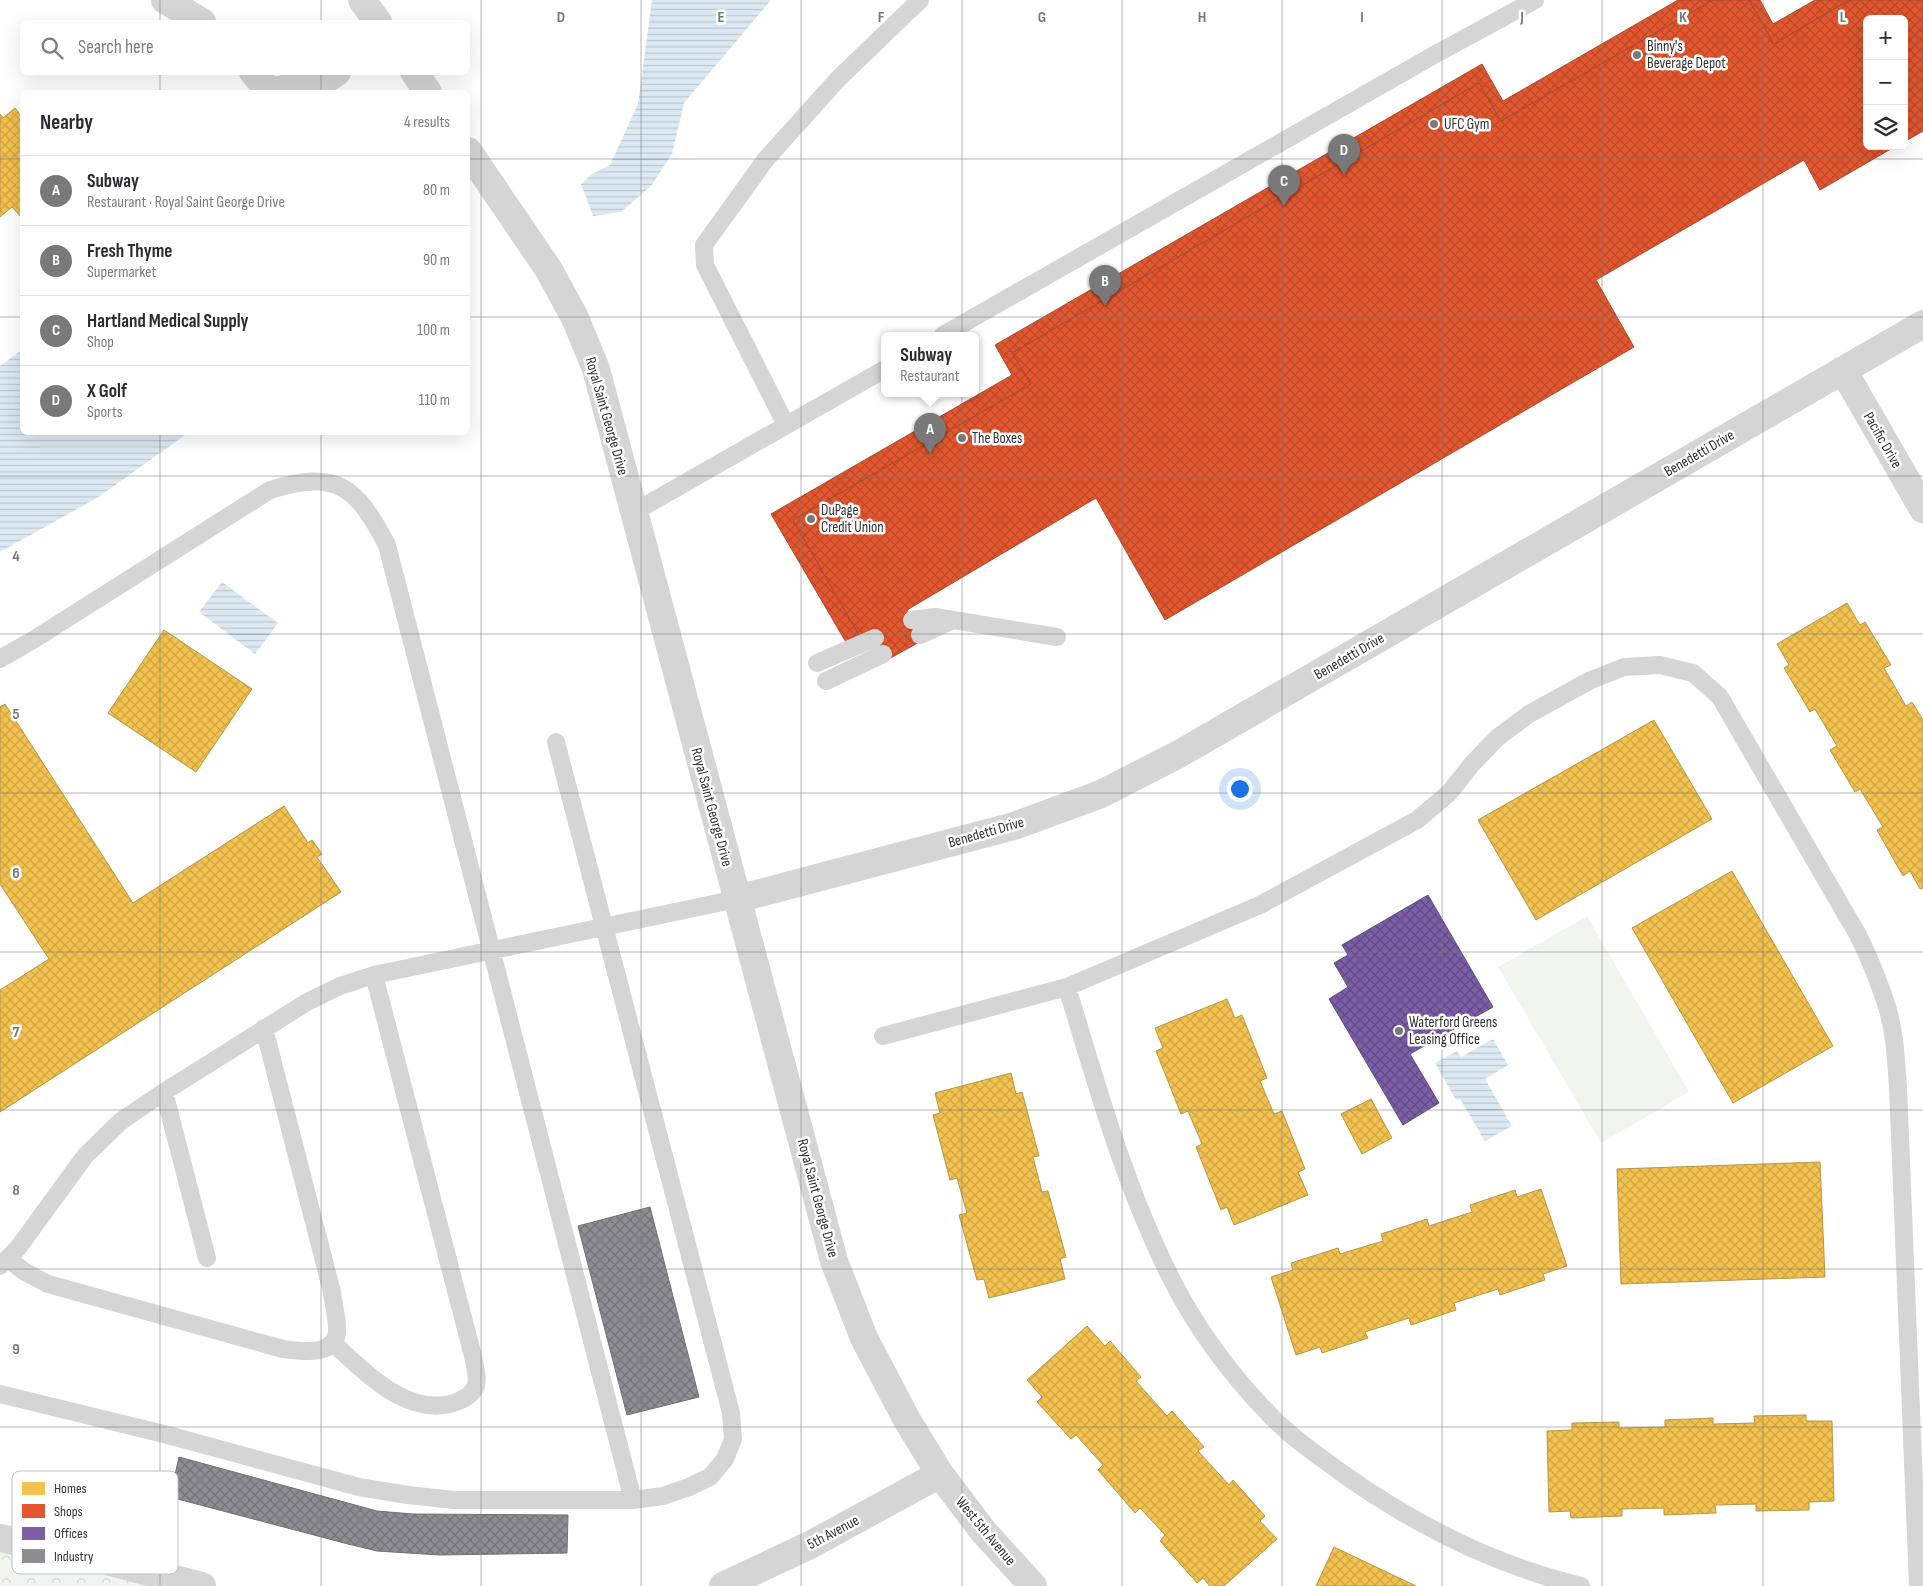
<!DOCTYPE html>
<html lang="en">
<head>
<meta charset="utf-8">
<style>
	body { margin:0; font-family:"Sofia Sans Condensed",sans-serif; background:#f7f7f7; color:#2b2b33 }
	.controls { position:absolute; right:15px; top:15px; display:grid; overflow:hidden; border-radius:8px; box-shadow:0 5px 20px #0002 }
	.controls button { width:45px; height:45px; display:grid; place-items:center; padding:0; border:0; border-bottom:1px solid #e1e1e2; background:#fff; color:#2b2b33; font:25px sans-serif }
	.you { position:absolute; left:1239px; top:788px; width:18px; height:18px; margin:-12px; border:4px solid #fff; border-radius:50%; background:#1a73e8; box-shadow:0 0 0 8px #1a73e833 }
	.badge { display:grid; place-items:center; width:32px; height:32px; border-radius:50%; background:#797979; color:#fff; font-size:16px; font-weight:700 }
	.pin { position:absolute; translate:-50% -41px; filter:drop-shadow(0 1px 2px #0008) }
	.pin::after { content:''; position:absolute; top:26px; width:18px; height:15px; background:inherit; clip-path:polygon(0 0,100% 0,50% 100%) }
	.popup { position:absolute; left:881px; top:332px; width:98px; height:65px; box-sizing:border-box; display:grid; place-content:center; border-radius:8px; background:#fff; filter:drop-shadow(0 1px 4px #0005); font-size:16px; white-space:nowrap; color:#7c7c81 }
	.popup b { font-size:19px; color:#2b2b33 }
	.popup::after { content:''; position:absolute; left:50%; top:100%; margin-left:-10px; border:10px solid transparent; border-top-color:#fff }
	.list { margin:0; padding:0; list-style:none }
	h2 { display:flex; justify-content:space-between; align-items:center; height:65px; margin:0; padding:0 20px; font-size:21px }
	h2 small { font-size:16px; font-weight:400; color:#7c7c81 }
	.list li { display:grid; grid-template-columns:32px 1fr auto; gap:15px; align-items:center; box-sizing:border-box; height:70px; padding:0 20px; border-top:1px solid #e1e1e2 }
	.list b { display:block; font-size:19px; white-space:nowrap }
	.list p { margin:0; font-size:16px; white-space:nowrap; color:#7c7c81 }
	.list em { font-size:16px; font-style:normal; color:#7c7c81 }
	.icon { flex:none; width:28px; height:28px; fill:none; stroke:currentColor; stroke-width:2; stroke-linecap:round; stroke-linejoin:round }
	.map { position:relative; flex:none; width:1923px; height:1586px; overflow:hidden }
	.search { position:absolute; background:#fff; box-shadow:0 5px 20px #0002; left:20px; top:20px; width:450px; height:55px; display:flex; align-items:center; gap:12px; box-sizing:border-box; padding:0 18px; border-radius:8px; color:#7c7c81; font-size:19px }
	.panel { position:absolute; background:#fff; box-shadow:0 5px 20px #0002; left:20px; top:90px; width:450px; height:345px; border-radius:8px }
	.map>svg:first-child { display:block }
	.forest { fill:url(#forest-crowns) }
	.pitch { fill:#f1f5ee }
	.water { fill:url(#water-rules) }
	.homes { fill:url(#homes-cross-hatch); stroke:#b89645 }
	.shops { fill:url(#shops-cross-hatch); stroke:#ae4c2f }
	.offices { fill:url(#offices-cross-hatch); stroke:#655084 }
	.industry { fill:url(#industry-cross-hatch); stroke:#717175 }
	.lines { fill:none; stroke-linecap:round; stroke-linejoin:round }
	.lane { stroke:#d5d5d5; stroke-width:18 }
	.street { stroke:#d5d5d5; stroke-width:28 }
	.grid { fill:none; stroke:#797979; stroke-width:1; stroke-opacity:0.55 }
	.poi-dot { fill:#797979; stroke:#fff; stroke-width:2 }
	.labels { text-anchor:middle; stroke-width:5; stroke-linejoin:round; paint-order:stroke }
	.poi-label { font-size:15px; fill:#313131; stroke:#fff; text-anchor:start }
	.street-label { font-size:15px; fill:#313131; stroke:#fff }
	.key { fill:#fff; stroke:#c1c1c1; stroke-width:1 }
	.key-label { font-size:14px; fill:#313131 }
	.grid-label { font-size:16px; text-anchor:middle; font-weight:bold; fill:#797979; stroke:#fff; stroke-width:5; stroke-linejoin:round; paint-order:stroke }
</style>
</head>
<body>
<div class="map">
<svg width="1923" height="1586" viewBox="0 0 1923 1586">
	<defs>
		<pattern id="forest-crowns" width="20" height="18" patternUnits="userSpaceOnUse" patternTransform="scale(1.25)"><rect width="20" height="18" fill="#f1f5ee"/><path d="M2 6a3 3 0 1 1 6 0M12 15a3 3 0 1 1 6 0" fill="none" stroke="#cfd2cd"/></pattern>
		<pattern id="water-rules" width="6" height="5" patternUnits="userSpaceOnUse" patternTransform="scale(1.25)"><rect width="6" height="5" fill="#dce8f2"/><path d="M0 2.5h6" fill="none" stroke="#bdc7d0"/></pattern>
		<pattern id="homes-cross-hatch" width="8" height="8" patternUnits="userSpaceOnUse" patternTransform="scale(1.25)"><rect width="8" height="8" fill="#f2c14e"/><path d="M0 0l8 8M0 8l8-8" fill="none" stroke="#d0a645"/></pattern>
		<pattern id="shops-cross-hatch" width="8" height="8" patternUnits="userSpaceOnUse" patternTransform="scale(1.25)"><rect width="8" height="8" fill="#e4572e"/><path d="M0 0l8 8M0 8l8-8" fill="none" stroke="#b94928"/></pattern>
		<pattern id="offices-cross-hatch" width="8" height="8" patternUnits="userSpaceOnUse" patternTransform="scale(1.25)"><rect width="8" height="8" fill="#7b5ea7"/><path d="M0 0l8 8M0 8l8-8" fill="none" stroke="#604a81"/></pattern>
		<pattern id="industry-cross-hatch" width="8" height="8" patternUnits="userSpaceOnUse" patternTransform="scale(1.25)"><rect width="8" height="8" fill="#8d8d92"/><path d="M0 0l8 8M0 8l8-8" fill="none" stroke="#747478"/></pattern>
	</defs>
	<rect width="100%" height="100%" fill="#fff"/>
	<path class="forest" d="M0,1539l201,47h-201z"/>
	<path class="pitch" d="M1587,916l102,176 -88,51 -103,-176z"/>
	<path class="water" d="M652,0h119l-87,103 -12,51 -21,32 -30,26 -28,4 -12,-32 11,-10 18,-9 28,-61z
		M22,350v82l166,1 -91,65 -97,54v-186z
		M222,582l56,41 -23,31 -56,-42z
		M1493,1039l15,26 -23,14 27,47 -27,15 -25,-42 -4,1 -21,-37 22,-12 4,6z"/>
	<path class="homes" d="M15,108l7,9v100h-1l-9,-10 -12,10v-103l3,4z
		M1847,603l13,22 5,-3 26,43 -7,3 22,38 6,-4 11,18v168l-3,1 -10,-18 -7,5 -26,-46 6,-3 -23,-38 -5,3 -25,-42 7,-4 -22,-37 -5,3 -26,-44 5,-3 -12,-21z
		M164,630l88,59 -56,83 -88,-59z
		M5,704l128,199 151,-97 24,37 4,-3 10,14 -5,3 24,35 -341,220v-122l49,-31 -49,-75v-177z
		M1654,720l58,99 -176,101 -58,-100z
		M1732,871l101,175 -100,57 -101,-175z
		M1227,999l8,19 7,-3 25,63 -7,3 14,33 8,-3 23,58 -7,3 10,23 -74,30 -7,-18 -6,3 -25,-63 6,-3 -14,-33 -7,3 -25,-63 7,-3 -8,-20z
		M1011,1073l5,21 6,-2 17,64 -6,1 9,35 6,-1 18,66 -6,2 5,20 -76,19 -5,-19 -7,1 -18,-65 8,-2 -10,-35 -7,2 -17,-65 7,-2 -5,-20z
		M1371,1099l21,39 -30,16 -21,-40z
		M1820,1162l5,115 -204,7 -4,-115z
		M1541,1189l26,77 -24,8 2,6 -45,15 -2,-6 -44,14 2,7 -45,15 -2,-7 -44,14 3,6 -46,15 -2,-6 -24,8 -25,-78 22,-7 -2,-7 47,-15 2,6 43,-13 -2,-7 46,-15 2,7 43,-14 -2,-7 45,-15 2,7z
		M1087,1326l18,20 5,-5 31,36 -5,4 31,35 5,-5 32,36 -6,4 31,34 4,-5 32,36 -5,5 17,18 -53,47h-14l-7,-8 -6,5 -37,-42 5,-6 -25,-27 -5,5 -37,-43 5,-5 -27,-30 -5,4 -34,-37 5,-5 -15,-17z
		M1806,1415v6h26l2,80 -25,1v8l-53,1v-7l-41,1 1,8 -52,2v-7l-42,1v7l-51,2 -1,-7 -21,1 -2,-81 25,-1v-7l47,-1v6l46,-1v-7l48,-2v6l42,-1 -1,-7z
		M1334,1547l82,39h-100z"/>
	<path class="shops" d="M1678,0h35l-212,121 -22,-38 -467,270 19,31 -238,136 67,117 -13,7 -76,-130 241,-139 -17,-30 487,-281 21,37z
		M1713,0h36l25,44 75,-44h74v131l-19,11v-123h-37v127h29l-76,44 -16,-30 -208,120 38,67 -469,273 -69,-122 -189,112 16,30 -36,20 -16,-28 -11,5 -67,-117 238,-136 -19,-31 467,-270 22,38z
		M1749,0h11l13,24 42,-24h34l-75,44z"/>
	<path class="offices" d="M1428,895l65,112 -83,47 29,49 -36,22 -74,-126 19,-12 -14,-24 14,-8 -6,-10z"/>
	<path class="industry" d="M650,1207l49,190 -72,18 -49,-189z
		M179,1457l198,54 36,3 155,1 -1,38 -128,2 -62,-4 -29,-7 -178,-47z"/>
	<g class="lines">
		<path class="lane" d="M943,335l491,-280 101,-55
			M786,425l-81,-160 -1,-20 62,-86 72,-80 82,-79
			M634,512l251,-143
			M912,620l23,-3 122,20
			M920,635l31,-14
			M0,659l33,-19 237,-150c67,-21 86,-4 117,55l246,955
			M817,663l58,-25
			M826,681l57,-27
			M1067,987c30,99 58,201 105,293 24,48 61,98 99,136 20,21 45,38 68,55 74,53 154,94 242,115
			M883,1036l184,-49 193,-82 157,-85 32,-27 23,-29 25,-26 32,-24 62,-34 33,-13 36,-2 33,8 27,24 138,238c12,24 22,49 30,75 7,25 8,51 10,77l20,499
			M164,1092l43,166
			M8,1259l17,13 23,12 235,65c16,2 52,8 54,-17 1,-13 -4,-28 -5,-40l-68,-264
			M0,1266l18,-18 67,-92 36,-35 43,-29 143,-90 33,-16 34,-11 363,-76
			M333,1343c32,29 77,78 126,58 24,-11 18,-23 14,-45l-99,-381
			M0,1394l164,40 195,53 49,8 46,5h179l30,-4 26,-9 21,-10 15,-18 8,-20 -2,-26 -175,-671"/>
		<path class="street" d="M165,0l37,22
			M362,0l16,22
			M253,72l17,20
			M414,72l14,20
			M271,92l59,-15 7,-5
			M468,151l81,119 26,48 21,51 238,892 30,77 43,82 33,54 43,57 50,55
			M1843,370l80,139
			M737,899l277,-73 87,-32 78,-40 744,-430
			M0,1538l99,21 103,27
			M723,1586l89,-42 128,-70"/>
	</g>
	<path class="grid" d="M160,0v22M321,0v22M481,0v1586M641,0v1586M801,0v1586M962,0v1586M1122,0v1586M1282,0v1586M1442,0v1586M1602,0v1586M1763,0v1586M160,72v20M321,72v20M0,159h22M468,159h1455M0,317h22M468,317h1455M160,432v1154M321,432v1154M0,476h1923M0,634h1923M0,793h1923M0,952h1923M0,1110h1923M0,1269h1923M0,1427h1923"/>
	<g class="poi-dot">
		<circle cx="1637" cy="55" r="5"/>
		<circle cx="1434" cy="124" r="5"/>
		<circle cx="962" cy="438" r="5"/>
		<circle cx="811" cy="519" r="5"/>
		<circle cx="1399" cy="1031" r="5"/>
	</g>
	<g class="labels">
		<g class="poi-label">
			<text x="1647" y="51">Binny's<tspan x="1647" dy="17">Beverage Depot</tspan></text>
			<text x="1444" y="129">UFC Gym</text>
			<text x="972" y="443">The Boxes</text>
			<text x="821" y="515">DuPage<tspan x="821" dy="17">Credit Union</tspan></text>
			<text x="1409" y="1027">Waterford Greens<tspan x="1409" dy="17">Leasing Office</tspan></text>
		</g>
		<g class="street-label">
			<text transform="translate(607 416) rotate(74)" y="5">Royal Saint George Drive</text>
			<text transform="translate(1883 440) rotate(60)" y="5">Pacific Drive</text>
			<text transform="translate(1699 453) rotate(-30)" y="5">Benedetti Drive</text>
			<text transform="translate(1349 656) rotate(-30)" y="5">Benedetti Drive</text>
			<text transform="translate(712 807) rotate(75)" y="5">Royal Saint George Drive</text>
			<text transform="translate(986 832) rotate(-16)" y="5">Benedetti Drive</text>
			<text transform="translate(818 1198) rotate(75)" y="5">Royal Saint George Drive</text>
			<text transform="translate(986 1531) rotate(50)" y="5">West 5th Avenue</text>
			<text transform="translate(833 1532) rotate(-28)" y="5">5th Avenue</text>
		</g>
	</g>
	<rect x="12" y="1471" width="166" height="103" rx="8" class="key"/>
	<rect x="22" y="1482" width="23" height="13" fill="#f2c14e"/>
	<rect x="22" y="1504" width="23" height="14" fill="#e4572e"/>
	<rect x="22" y="1527" width="23" height="13" fill="#7b5ea7"/>
	<rect x="22" y="1549" width="23" height="14" fill="#8d8d92"/>
	<g class="key-label">
		<text x="54" y="1493">Homes</text>
		<text x="54" y="1516">Shops</text>
		<text x="54" y="1538">Offices</text>
		<text x="54" y="1561">Industry</text>
	</g>
	<g class="grid-label">
		<text x="561" y="22">D</text>
		<text x="721" y="22">E</text>
		<text x="881" y="22">F</text>
		<text x="1042" y="22">G</text>
		<text x="1202" y="22">H</text>
		<text x="1362" y="22">I</text>
		<text x="1522" y="22">J</text>
		<text x="1683" y="22">K</text>
		<text x="1843" y="22">L</text>
		<text x="16" y="561">4</text>
		<text x="16" y="719">5</text>
		<text x="16" y="878">6</text>
		<text x="16" y="1037">7</text>
		<text x="16" y="1195">8</text>
		<text x="16" y="1354">9</text>
	</g>
</svg>
<div class="controls">
<button>+</button>
<button>−</button>
<button><svg class="icon" aria-label="layers" viewBox="0 0 24 24"><path d="M12 4l9 5-9 5-9-5zM3 14l9 5 9-5"/></svg></button>
</div>
<div class="you"></div>
<div class="pin badge" style="left:930px;top:454px">A</div>
<div class="popup"><b>Subway</b>Restaurant</div>
<div class="pin badge" style="left:1105px;top:306px">B</div>
<div class="pin badge" style="left:1284px;top:206px">C</div>
<div class="pin badge" style="left:1344px;top:175px">D</div>
<div class="search"><svg class="icon" aria-label="search" viewBox="0 0 24 24"><circle cx="10" cy="10" r="6"/><path d="M15 15l6 6"/></svg>Search here</div>
<section class="panel">
<h2>Nearby<small>4 results</small></h2>
<ul class="list">
<li><span class="badge">A</span><div><b>Subway</b><p>Restaurant · Royal Saint George Drive</p></div><em>80 m</em></li>
<li><span class="badge">B</span><div><b>Fresh Thyme</b><p>Supermarket</p></div><em>90 m</em></li>
<li><span class="badge">C</span><div><b>Hartland Medical Supply</b><p>Shop</p></div><em>100 m</em></li>
<li><span class="badge">D</span><div><b>X Golf</b><p>Sports</p></div><em>110 m</em></li>
</ul>
</section>
</div>
</body>
</html>
